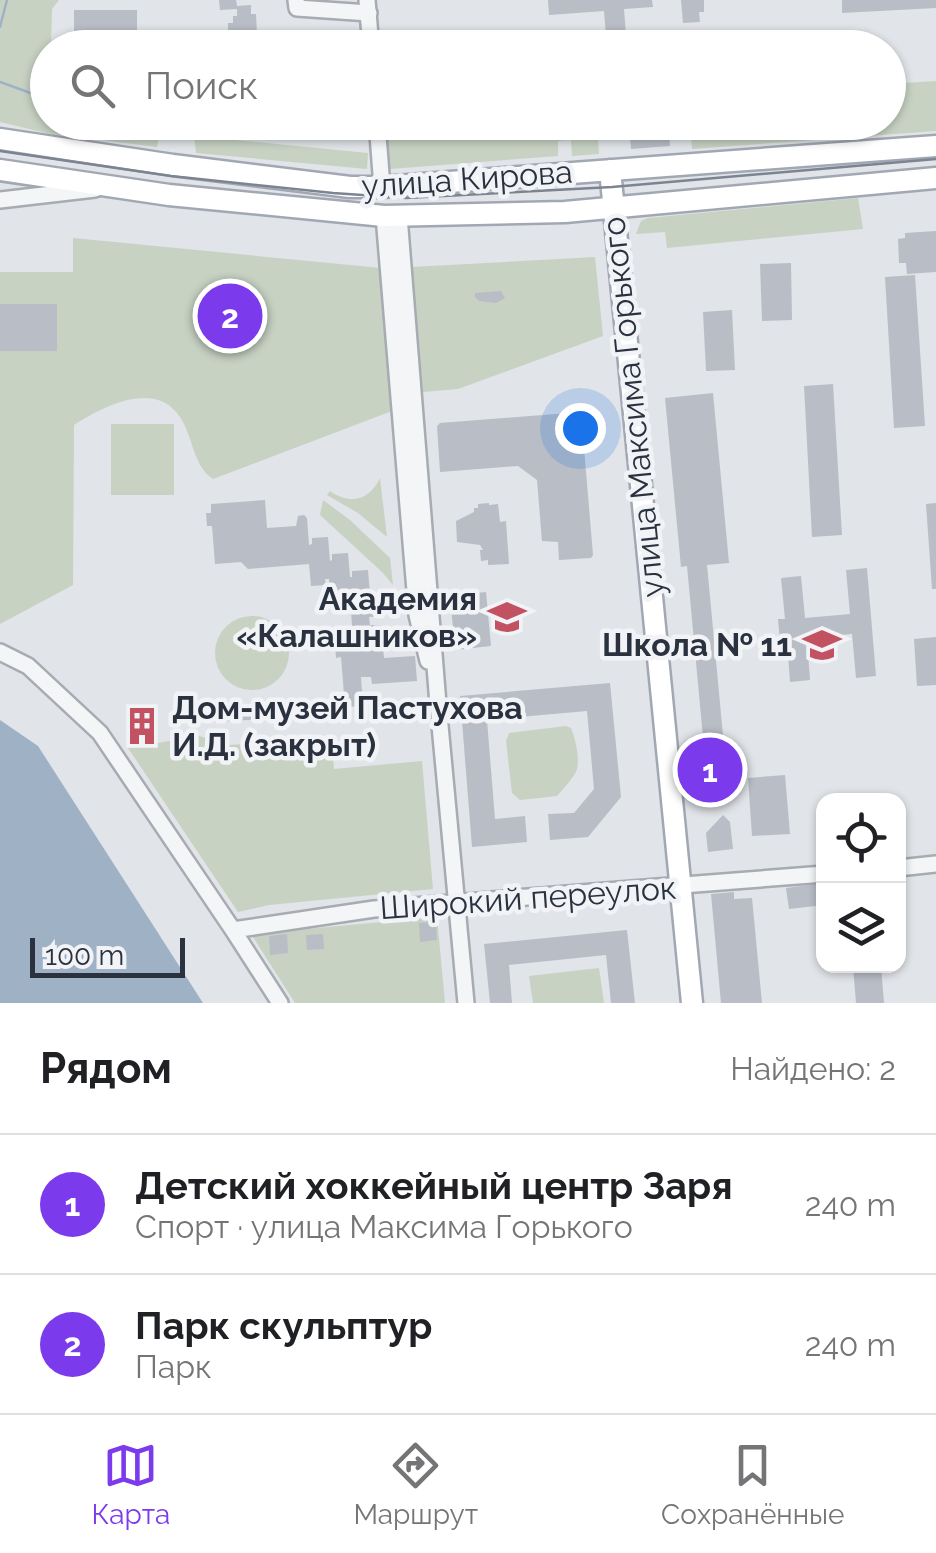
<!DOCTYPE html>
<html lang="ru">
<head>
<meta charset="utf-8">
<style>
	body { margin:0; font-family:Raleway,sans-serif; background:#f6f6f6; color:#202124 }
	.controls { position:absolute; right:30px; bottom:30px; display:grid; overflow:hidden; border-radius:20px; box-shadow:0 2px 8px #0004 }
	.controls button { width:90px; height:90px; display:grid; place-items:center; padding:0; border:0; border-bottom:2px solid #e0e0e0; background:#fff; color:#202124; font:50px sans-serif }
	.scale { position:absolute; left:30px; bottom:25px; width:155px; box-sizing:border-box; padding-left:10px; border:5px solid #2b323f; border-top:0; font-size:28px; line-height:35px; white-space:nowrap; color:#2b323f; -webkit-text-stroke:8px #f1f3f6; paint-order:stroke }
	.you { position:absolute; left:580px; top:428px; width:35px; height:35px; margin:-25px; border:8px solid #fff; border-radius:50%; background:#1a73e8; box-shadow:0 0 0 15px #1a73e833 }
	.badge { display:grid; place-items:center; width:65px; height:65px; border-radius:50%; background:#7c3aed; color:#fff; font-size:32px; font-weight:700 }
	.pin { position:absolute; translate:-50% -50%; border:5px solid #fff; box-shadow:0 2px 10px #0006 }
	.list { margin:0; padding:0; list-style:none }
	h2 { display:flex; justify-content:space-between; align-items:center; height:130px; margin:0; padding:0 40px; font-size:42px }
	h2 small { font-size:32px; font-weight:400; color:#757577 }
	.list li { display:grid; grid-template-columns:65px 1fr auto; gap:30px; align-items:center; box-sizing:border-box; height:140px; padding:0 40px; border-top:2px solid #e0e0e0 }
	.list b { display:block; font-size:38px; white-space:nowrap }
	.list p { margin:0; font-size:32px; white-space:nowrap; color:#757577 }
	.list em { font-size:32px; font-style:normal; color:#757577 }
	.icon { flex:none; width:55px; height:55px; fill:none; stroke:currentColor; stroke-width:2; stroke-linecap:round; stroke-linejoin:round }
	.map { position:relative; flex:none; width:936px; height:1003px; overflow:hidden }
	.search { position:absolute; background:#fff; box-shadow:0 2px 8px #0004; left:30px; right:30px; top:30px; height:110px; display:flex; align-items:center; gap:25px; box-sizing:border-box; padding:0 35px; border-radius:55px; color:#757577; font-size:38px }
	.sheet { height:410px; background:#fff }
	nav { display:flex; justify-content:space-around; align-items:center; box-sizing:border-box; height:140px; border-top:2px solid #e0e0e0; background:#fff; font-size:28px; color:#757577 }
	nav a { display:grid; justify-items:center; gap:5px }
	nav .on { color:#7c3aed }
	.map>svg:first-child { display:block }
	.green { fill:#c7d2c3 }
	.water { fill:#9fb1c5 }
	.lines { fill:none; stroke-linecap:round; stroke-linejoin:round }
	.stream { stroke:#9fb1c5; stroke-width:2.5 }
	.building { fill:#b9bdc5 }
	.minor-casing { stroke:#a7abb2; stroke-width:20 }
	.major-casing { stroke:#a2a8b3; stroke-width:25 }
	.minor { stroke:#f3f5f7; stroke-width:15 }
	.major { stroke:#fff; stroke-width:20 }
	.tram { stroke:#7c8491; stroke-width:2.5 }
	.labels { text-anchor:middle; stroke-width:9; stroke-linejoin:round; paint-order:stroke }
	.street-label { font-size:32px; fill:#2b323f; stroke:#f1f3f6 }
	.poi-label { font-size:32px; font-weight:bold; fill:#2b323f; stroke:#f1f3f6; text-anchor:end }
</style>
</head>
<body>
<div class="map">
<svg width="936" height="1003" viewBox="0 0 936 1003">
	<rect width="100%" height="100%" fill="#e1e4e8"/>
	<path class="green" d="M0,0h59l-7,9 -1,38 -3,1v74l83,1 30,5 -4,19 -111,-14 -46,-11z
		M936,81v50l-244,18 -2,-26 198,-1 1,-38z
		M386,123h211l2,31 -27,2 -1,-16 -13,1v15l-168,13z
		M194,136l174,17 -1,16 -171,-16z
		M858,198l5,31 -196,19 -2,-16 -29,2 5,-13 7,-3z
		M73,238l308,30 11,143 -179,68c-20,-13 -20,-43 -33,-62 -25,-38 -78,-10 -106,8l-1,160 -73,39v-352h73z
		M595,257l8,79 -145,53 -35,3 -11,-125z
		M111,424h63v71h-63z
		M380,478l7,59 -29,-24 -31,-18 3,-4c20,14 39,10 50,-13z
		M323,500l27,20 40,38 3,27 -11,-13 -62,-57z
		M215 653a37 37 0 1 1 74 0a37 37 0 1 1-74 0Z
		M566,726l5,2c4,10 9,30 6,41 -3,9 -14,20 -20,27l-37,4 -8,-7 -6,-52 3,-8z
		M199,736l30,9 103,-7 2,31 88,-8 11,128 -164,16 -31,7 -110,-164z
		M437,917l8,86h-150l-44,-69z
		M599,968l5,35h-71l-4,-27z"/>
	<path class="water" d="M0,720l38,26 165,257h-203z"/>
	<g class="lines">
		<path class="stream" d="M0,27l7,-27
			M0,82l47,17"/>
	</g>
	<path class="building" d="M219,0h17l1,6 14,-1v9h5l1,21h15l1,12 -66,1 -1,-8 27,-2 -1,-7h-4v-8h5v-7h4v-7l-17,1z
		M548,0h104l1,7 -29,2 3,39h-20l-3,-37 -55,4z
		M681,0h23v12h-5l1,10 -17,1z
		M842,0h94v8l-94,5z
		M74,10h63v38h-63z
		M629,122h39l2,24 -39,3z
		M936,231v41l-29,2 -1,-11h-7l-1,-24 7,-1v-5z
		M791,263l1,57 -30,1 -2,-57z
		M915,275l10,151 -31,2 -9,-151z
		M501,291l4,7 -9,5 -17,-2 -4,-4v-4z
		M0,304h57v47h-57z
		M732,310l3,60 -29,1 -3,-59z
		M833,384l9,151 -30,2 -8,-151z
		M713,393l16,170 -22,2 20,213 -20,2 -20,-214 -6,1 -16,-169z
		M581,412l12,143 -2,3 -32,2 -1,-18 -16,-1 -5,-61 -19,-14 -78,6 -3,-46 3,-3z
		M265,500l2,28 29,-2 2,-10 6,-1 3,3 2,27 3,-1v-6l16,-1 2,24 2,-1v-6l16,-1 2,24h2v-6l16,-1 2,24 -5,1v2l17,-1 2,20 -15,1 1,8h11l3,33 31,-2 2,25 -45,3 -1,-7h-10l2,29 -18,1 -4,-50 -5,1 -1,-16 18,-1 -3,-46h-5v6l-15,1 -1,-23h-4l1,6 -15,1 -2,-22 -61,5 -7,-7 -26,2 -3,-38h-5l-1,-13h5v-9z
		M489,503v2l9,-1 2,18 6,-1 3,43 -21,1v-5l-7,1 -1,-11h3l-3,-5 -23,-3 -1,-21 18,-9v-4h4v-4z
		M936,503v86h-4l-6,-85z
		M867,568l9,108 -20,2 -4,-44 -45,4 3,42 -20,2 -3,-41h-7l-2,-22h7l-4,-41 20,-2 4,42 45,-4 -4,-44z
		M486,592l5,54 -36,4 -5,-55z
		M936,637v48l-19,1 -3,-47z
		M610,683l11,114 -33,40 -38,3 -2,-26 26,-1 20,-24 -7,-78 -100,9 8,99 30,-3 2,26 -55,5 -12,-151z
		M229,701v5l49,-3 1,15 -66,4 -1,-20z
		M151,718l1,14 -19,2 -1,-14z
		M785,775l5,59 -38,2 -4,-58z
		M723,815l7,7 3,27 -25,3 -2,-19z
		M824,883v22l-35,4 -3,-21z
		M734,892v7l18,-1 10,105h-41l-10,-109z
		M436,922l1,18 -17,2 -1,-19z
		M627,930l8,73h-24l-5,-48 -97,10 3,38h-22l-6,-59z
		M287,934l1,19 -18,2 -1,-19z
		M323,934l1,15 -17,1 -1,-15z
		M853,966h28l3,37h-28z"/>
	<g class="lines">
		<g class="minor-casing">
			<path id="minor" d="M296,0l1,8 72,5
				M367,0l4,48
				M377,122l5,65
				M0,200l95,-11
				M384,216l33,399 11,46
				M399,216l39,488 28,299
				M0,652l28,14 72,67 133,197 47,73
				M898,868l38,-4
				M233,930l141,-21 450,-35"/>
		</g>
		<g class="major-casing">
			<path id="major" d="M0,139l173,26 177,22h32l554,-41
				M0,170l169,25 215,21 181,-4 371,-34
				M610,170l82,833"/>
		</g>
		<use href="#minor" class="minor"/>
		<use href="#major" class="major"/>
		<path class="tram" d="M0,151l171,25 162,17 73,5 206,-11 324,-28"/>
	</g>
	<defs>
		<g id="school-bare" transform="scale(3)"><path d="M0-5L7-2L0 1L-7-2ZM-4 1L0 2.5L4 1V4Q0 6-4 4Z" fill="#c25262" stroke="#f1f3f6" stroke-width="2.5" paint-order="stroke"/></g>
		<g id="building-bare" transform="scale(3)"><path d="M-4-6H4V6H1V3H-1V6H-4ZM-2.5-4.3h1.7v1.8h-1.7ZM.8-4.3h1.7v1.8H.8ZM-2.5-1h1.7V.8h-1.7ZM.8-1h1.7V.8H.8Z" fill="#c25262" stroke="#f1f3f6" stroke-width="2.5" paint-order="stroke"/></g>
	</defs>
	<g fill-rule="evenodd">
		<use href="#school-bare" x="507" y="617"/>
		<use href="#school-bare" x="822" y="645"/>
		<use href="#building-bare" x="142" y="726"/>
	</g>
	<g class="labels">
		<g class="street-label">
			<text transform="translate(467 179) rotate(-4)" y="11">улица Кирова</text>
			<text transform="translate(633 407) rotate(-96)" y="11">улица Максима Горького</text>
			<text transform="translate(528 898) rotate(-4)" y="11">Широкий переулок</text>
		</g>
		<g class="poi-label">
			<text x="477" y="610">Академия<tspan x="477" dy="37">«Калашников»</tspan></text>
			<text x="792" y="656">Школа № 11</text>
			<text x="172" y="719" text-anchor="start">Дом-музей Пастухова<tspan x="172" dy="37">И.Д. (закрыт)</tspan></text>
		</g>
	</g>
</svg>
<div class="controls">
<button><svg class="icon" aria-label="locate" viewBox="0 0 24 24"><circle cx="12" cy="12" r="6"/><path d="M12 2v4M12 18v4M2 12h4M18 12h4"/></svg></button>
<button><svg class="icon" aria-label="layers" viewBox="0 0 24 24"><path d="M12 4l9 5-9 5-9-5zM3 14l9 5 9-5"/></svg></button>
</div>
<div class="scale">100 m</div>
<div class="you"></div>
<div class="pin badge" style="left:710px;top:770px">1</div>
<div class="pin badge" style="left:230px;top:316px">2</div>
<div class="search"><svg class="icon" aria-label="search" viewBox="0 0 24 24"><circle cx="10" cy="10" r="6"/><path d="M15 15l6 6"/></svg>Поиск</div>
</div>
<section class="sheet">
<h2>Рядом<small>Найдено: 2</small></h2>
<ul class="list">
<li><span class="badge">1</span><div><b>Детский хоккейный центр Заря</b><p>Спорт · улица Максима Горького</p></div><em>240 m</em></li>
<li><span class="badge">2</span><div><b>Парк скульптур</b><p>Парк</p></div><em>240 m</em></li>
</ul>
</section>
<nav>
<a class="on"><svg class="icon" aria-label="map" viewBox="0 0 24 24"><path d="M3 6l6-2 6 2 6-2v14l-6 2-6-2-6 2zM9 4v14M15 6v14"/></svg>Карта</a>
<a><svg class="icon" aria-label="directions" viewBox="0 0 24 24"><path d="M12 3l9 9-9 9-9-9zM9 14v-3h6M13 9l2 2-2 2"/></svg>Маршрут</a>
<a><svg class="icon" aria-label="saved" viewBox="0 0 24 24"><path d="M7 4h10v16l-5-4-5 4z"/></svg>Сохранённые</a>
</nav>
</body>
</html>
